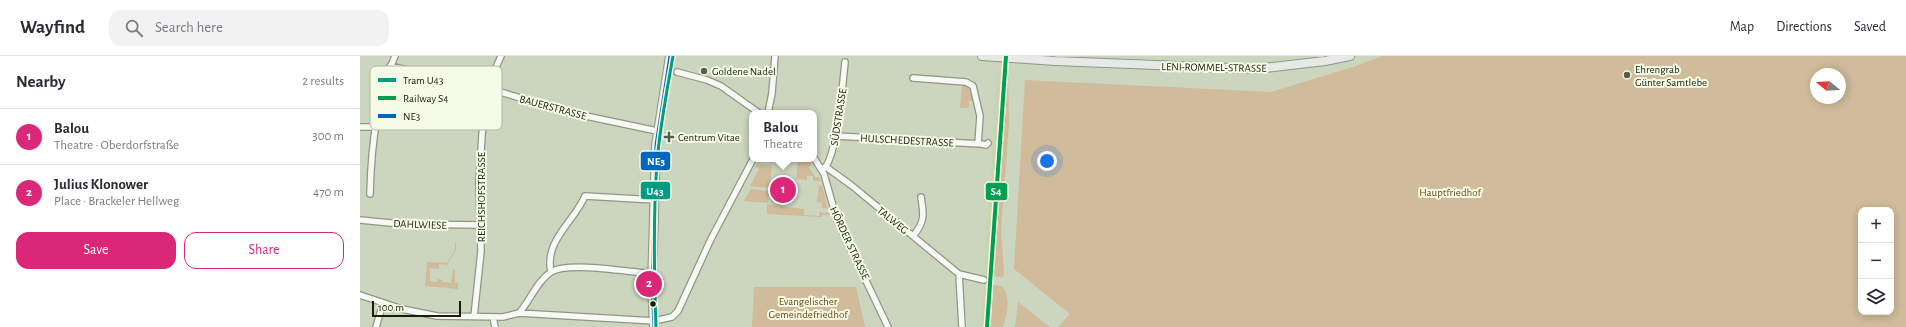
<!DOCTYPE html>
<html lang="en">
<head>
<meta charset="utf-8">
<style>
	body { margin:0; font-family:"Alegreya Sans",sans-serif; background:#f2f2f3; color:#2b2b33 }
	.controls { position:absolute; right:12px; bottom:12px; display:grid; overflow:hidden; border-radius:8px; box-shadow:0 2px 10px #0003 }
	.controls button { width:36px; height:36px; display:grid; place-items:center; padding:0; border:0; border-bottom:1px solid #e1e1e2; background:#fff; color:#2b2b33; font:20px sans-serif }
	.compass { position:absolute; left:1450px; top:12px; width:36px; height:36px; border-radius:50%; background:#fff; box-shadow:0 2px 10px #0003; rotate:288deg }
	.scale { position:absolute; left:12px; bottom:10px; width:89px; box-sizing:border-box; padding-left:4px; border:2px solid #181d0e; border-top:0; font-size:11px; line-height:14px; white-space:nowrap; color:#181d0e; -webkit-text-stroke:3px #f4fbe7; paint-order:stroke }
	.you { position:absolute; left:687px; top:105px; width:14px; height:14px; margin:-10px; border:3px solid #fff; border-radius:50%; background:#1a73e8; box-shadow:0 0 0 6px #1a73e833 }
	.badge { display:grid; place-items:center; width:26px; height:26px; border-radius:50%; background:#db2777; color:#fff; font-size:13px; font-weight:700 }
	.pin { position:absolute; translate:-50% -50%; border:2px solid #fff; box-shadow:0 1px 4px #0006 }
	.popup { position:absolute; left:389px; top:54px; width:68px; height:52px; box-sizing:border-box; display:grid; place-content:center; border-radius:8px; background:#fff; filter:drop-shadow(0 1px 3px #0005); font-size:13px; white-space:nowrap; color:#7c7c81 }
	.popup b { font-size:15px; color:#2b2b33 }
	.popup::after { content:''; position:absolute; left:50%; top:100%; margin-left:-8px; border:8px solid transparent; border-top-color:#fff }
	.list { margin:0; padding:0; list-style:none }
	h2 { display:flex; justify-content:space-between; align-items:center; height:52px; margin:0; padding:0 16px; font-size:17px }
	h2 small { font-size:13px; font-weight:400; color:#7c7c81 }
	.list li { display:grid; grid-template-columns:26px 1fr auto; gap:12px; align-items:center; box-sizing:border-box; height:56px; padding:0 16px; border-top:1px solid #e1e1e2 }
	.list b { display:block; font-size:15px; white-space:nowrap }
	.list p { margin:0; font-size:13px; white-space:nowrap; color:#7c7c81 }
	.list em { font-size:13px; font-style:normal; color:#7c7c81 }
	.actions { display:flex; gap:8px; padding:12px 16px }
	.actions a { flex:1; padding:9px 0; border:1px solid #db2777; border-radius:12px; text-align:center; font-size:14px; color:#db2777 }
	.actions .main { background:#db2777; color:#fff }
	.icon { flex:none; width:22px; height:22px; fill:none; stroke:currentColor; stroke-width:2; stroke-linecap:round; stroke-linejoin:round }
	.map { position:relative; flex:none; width:1546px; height:271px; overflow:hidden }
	header { display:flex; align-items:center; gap:24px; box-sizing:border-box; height:56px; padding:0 20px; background:#fff; border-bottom:1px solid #e1e1e2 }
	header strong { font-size:19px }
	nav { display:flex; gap:22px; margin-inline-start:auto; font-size:14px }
	.search { width:280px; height:36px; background:#f2f2f3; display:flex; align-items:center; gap:10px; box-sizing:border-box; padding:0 14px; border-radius:12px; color:#7c7c81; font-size:15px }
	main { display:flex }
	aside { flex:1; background:#fff }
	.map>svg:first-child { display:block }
	.built { fill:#c8d5b0 }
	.green { fill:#d0bb9a; fill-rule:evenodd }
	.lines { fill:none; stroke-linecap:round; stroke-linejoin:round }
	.minor-casing { stroke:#909685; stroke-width:8 }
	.secondary-casing { stroke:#909685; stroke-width:10 }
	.minor { stroke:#f7f9f5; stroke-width:5.5 }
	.secondary { stroke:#e5eae7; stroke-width:8 }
	.bus-1-casing { stroke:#f4fbe7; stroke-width:6 }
	.bus-1 { stroke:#0065bd; stroke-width:3 }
	.rail-1-casing { stroke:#f4fbe7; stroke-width:7 }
	.rail-1 { stroke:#019f4e; stroke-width:4 }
	.tram-1-casing { stroke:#f4fbe7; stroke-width:6 }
	.tram-1 { stroke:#029b84; stroke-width:3 }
	.poi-dot { fill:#575d4c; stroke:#f4fbe7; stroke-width:1.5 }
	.bus-dot { fill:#181d0e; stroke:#f4fbe7; stroke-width:1.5 }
	.labels { text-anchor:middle; stroke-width:4; stroke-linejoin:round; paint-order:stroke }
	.street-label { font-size:11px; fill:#181d0e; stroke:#f4fbe7 }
	.poi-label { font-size:11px; fill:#181d0e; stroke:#f4fbe7; text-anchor:start }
	.park-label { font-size:11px; fill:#724615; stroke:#f4fbe7 }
	.key { fill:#f4fbe7; stroke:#b2b8a6; stroke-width:1 }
	.key-label { font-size:11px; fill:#181d0e }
	.line-badge { stroke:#f4fbe7; stroke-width:1.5 }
	.badge-label { font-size:11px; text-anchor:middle; font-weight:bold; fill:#fff }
</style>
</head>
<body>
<header>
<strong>Wayfind</strong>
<div class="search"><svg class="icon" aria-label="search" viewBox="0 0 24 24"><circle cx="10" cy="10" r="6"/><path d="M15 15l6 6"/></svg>Search here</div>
<nav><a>Map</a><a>Directions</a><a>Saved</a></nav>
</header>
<main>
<aside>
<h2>Nearby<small>2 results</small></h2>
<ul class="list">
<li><span class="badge">1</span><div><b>Balou</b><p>Theatre · Oberdorfstraße</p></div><em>300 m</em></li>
<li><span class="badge">2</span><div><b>Julius Klonower</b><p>Place · Brackeler Hellweg</p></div><em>470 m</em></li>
</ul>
<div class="actions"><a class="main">Save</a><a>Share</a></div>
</aside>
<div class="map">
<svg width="1546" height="271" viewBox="0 0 1546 271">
	<rect width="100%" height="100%" fill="#ccd5be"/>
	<path class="built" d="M637,17l10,1 -19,253h-7z"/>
	<path class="green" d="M1022,0h524v271h-848l12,-13 -56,-45 11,-189 246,12 82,-25zM1456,18h24v24h-24zM1501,154h30v102h-30z
		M647,18h1l1,48 -8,109 3,42 -1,4 -11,-1z
		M602,29l9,2 3,14h-5v7h-9z
		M438,103h3l4,3 3,-3 4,5 -3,3 6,10h4l2,4h-8v-5h-6v4l-11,-1z
		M397,108l15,2 -3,22 -19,-2 9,-17 -4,-2z
		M459,129h3l6,24 -6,-1v-5l-5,-1z
		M391,133l18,2 -1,12 -24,-2z
		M407,148l37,5v6l15,1v-4l10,1 1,2h-8v2l-55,-3z
		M95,186h1v8l-9,15 -8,-1v5l-9,-1v13l7,1 1,-3 5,1v2l8,1 2,-13h2v13h3v6l-33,-3 2,-24 20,1 8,-13z
		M631,228l12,3c8,13 4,26 0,40h-15z
		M394,231h102l9,40h-113z
		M658,246l32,25h-35z"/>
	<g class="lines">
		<g class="minor-casing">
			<path id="minor" d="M30,10l97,22 80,24 90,19
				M317,16l30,8 14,6 38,27
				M553,22l53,4 7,4 7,30 -2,28
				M408,57l4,-20 3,-37
				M0,71h15
				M476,80l145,8 5,1 2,-2
				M454,102l10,16 13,46 51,107
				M466,111l25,18 108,89 25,6
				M464,112c13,-10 19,-87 21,-106
				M10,138c1,-46 6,-95 25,-138
				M0,164l41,4 80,1
				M553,180c12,-14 11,-21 8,-39
				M191,216c-7,-31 23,-50 34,-76l70,4
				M599,218l3,53
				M0,239l42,14 35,7 66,1 16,-4c11,-12 18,-32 32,-41 17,-11 80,0 102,2
				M159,257l135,8 18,-4 6,-6 33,-72 42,-80
				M114,261l7,-66 -2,-69 3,-47 5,-47 14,-32
				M133,261l2,10
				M16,271l7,-24"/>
		</g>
		<g class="secondary-casing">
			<path id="secondary" d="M622,0l73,5 201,8 69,-8 25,-5
				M294,271l-2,-41 4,-141 14,-89"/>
		</g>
		<use href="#minor" class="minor"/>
		<use href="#secondary" class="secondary"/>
		<g class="bus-1-casing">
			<path id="bus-1" d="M294,271l-2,-41 4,-141 14,-89"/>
		</g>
		<use href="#bus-1" class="bus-1"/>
		<g class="rail-1-casing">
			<path id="rail-1" d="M627,271l19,-271"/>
		</g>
		<use href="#rail-1" class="rail-1"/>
		<g class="tram-1-casing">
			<path id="tram-1" d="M296,271c-2,-55 -3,-110 1,-165 3,-36 10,-71 16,-106"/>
		</g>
		<use href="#tram-1" class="tram-1"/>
	</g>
	<g class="poi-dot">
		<circle cx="344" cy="15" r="4"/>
		<circle cx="1267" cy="19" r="4"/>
		<path d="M307 75h4v4h4v4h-4v4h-4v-4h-4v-4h4z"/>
	</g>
	<circle class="bus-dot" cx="293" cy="248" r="3.5"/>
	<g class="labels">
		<g class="street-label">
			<text transform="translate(854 11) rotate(1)" y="4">LENI-ROMMEL-STRASSE</text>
			<text transform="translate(193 51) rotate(15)" y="4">BAUERSTRASSE</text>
			<text transform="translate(478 61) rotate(-81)" y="4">SÜDSTRASSE</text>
			<text transform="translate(547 84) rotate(3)" y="4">HULSCHEDESTRASSE</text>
			<text transform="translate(121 141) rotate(-90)" y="4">REICHSHOFSTRASSE</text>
			<text transform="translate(533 164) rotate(39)" y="4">TALWEG</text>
			<text transform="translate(60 168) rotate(2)" y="4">DAHLWIESE</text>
			<text transform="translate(490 187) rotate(65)" y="4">HÖRDER STRASSE</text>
		</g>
		<g class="poi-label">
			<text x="1275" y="17">Ehrengrab<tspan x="1275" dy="13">Günter Samtlebe</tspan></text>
			<text x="352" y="19">Goldene Nadel</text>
			<text x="318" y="85">Centrum Vitae</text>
		</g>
		<g class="park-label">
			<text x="1090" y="140">Hauptfriedhof</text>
			<text x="448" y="249">Evangelischer<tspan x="448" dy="13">Gemeindefriedhof</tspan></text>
		</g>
	</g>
	<rect x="10" y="10" width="132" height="64" rx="6" class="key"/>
	<rect x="18" y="22" width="18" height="4" fill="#029b84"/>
	<rect x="18" y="40" width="18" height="4" fill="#019f4e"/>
	<rect x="18" y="58" width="18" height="4" fill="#0065bd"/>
	<g class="key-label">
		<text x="43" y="28">Tram U43</text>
		<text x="43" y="46">Railway S4</text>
		<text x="43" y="64">NE3</text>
	</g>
	<g class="line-badge">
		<rect x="280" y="95" width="31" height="20" rx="4" fill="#0065bd"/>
		<rect x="280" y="125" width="31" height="19" rx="4" fill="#029b84"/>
		<rect x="625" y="126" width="23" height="19" rx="4" fill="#019f4e"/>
	</g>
	<g class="badge-label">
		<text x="296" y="109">NE3</text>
		<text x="295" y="139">U43</text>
		<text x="636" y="139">S4</text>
	</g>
</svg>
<div class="controls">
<button>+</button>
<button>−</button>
<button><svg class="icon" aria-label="layers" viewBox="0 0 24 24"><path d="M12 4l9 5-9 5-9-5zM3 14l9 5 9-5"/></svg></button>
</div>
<svg class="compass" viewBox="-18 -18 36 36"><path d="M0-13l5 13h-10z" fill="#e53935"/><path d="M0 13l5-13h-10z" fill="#7c7c81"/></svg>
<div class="scale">100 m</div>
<div class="you"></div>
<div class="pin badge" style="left:423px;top:134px">1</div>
<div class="popup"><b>Balou</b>Theatre</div>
<div class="pin badge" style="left:289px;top:228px">2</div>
</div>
</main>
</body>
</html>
